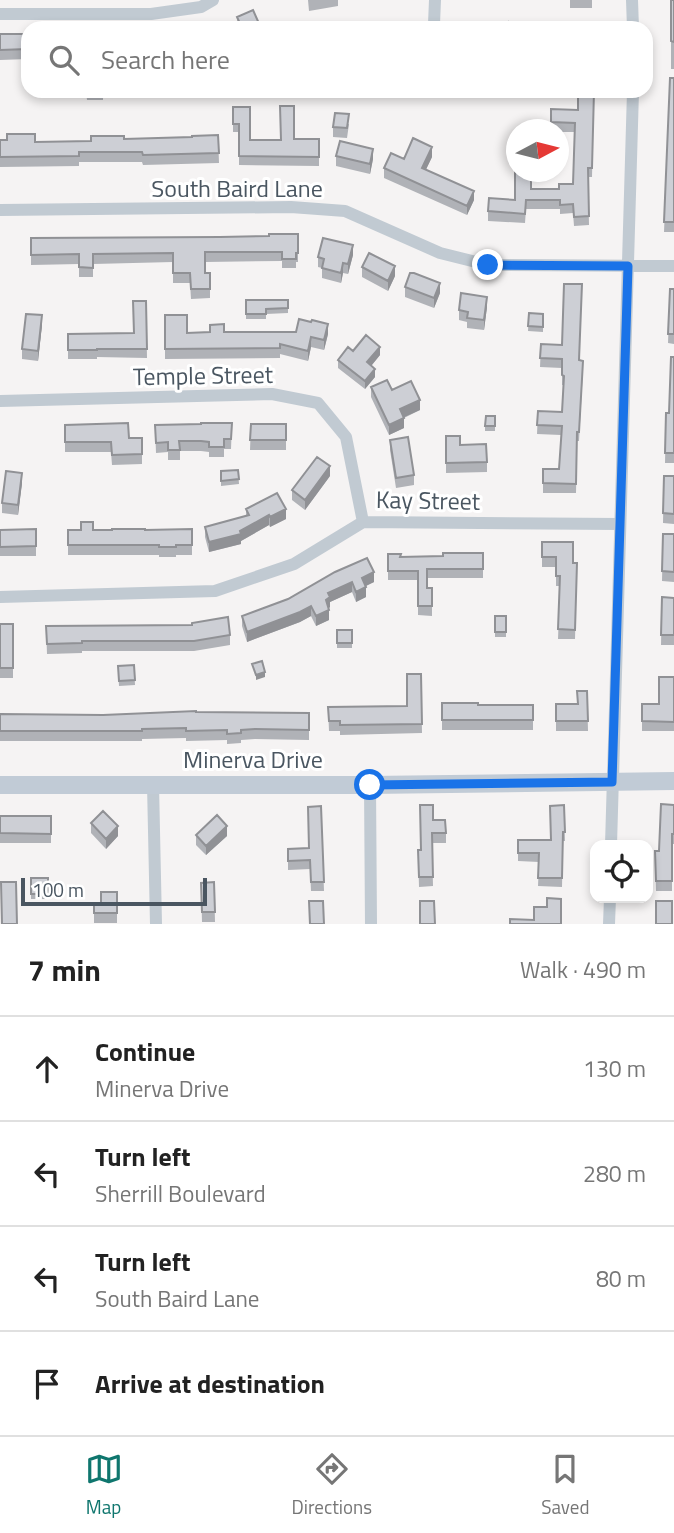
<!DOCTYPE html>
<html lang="en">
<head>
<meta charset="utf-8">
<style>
	body { margin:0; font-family:"Titillium Web",sans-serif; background:#f6f6f6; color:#222 }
	.controls { position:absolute; right:21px; bottom:21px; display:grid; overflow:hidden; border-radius:14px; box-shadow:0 4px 10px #0003 }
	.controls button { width:63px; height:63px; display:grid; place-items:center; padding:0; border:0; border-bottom:2px solid #e0e0e0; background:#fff; color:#222; font:35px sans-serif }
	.compass { position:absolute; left:506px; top:119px; width:63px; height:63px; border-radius:50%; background:#fff; box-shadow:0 4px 10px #0003; rotate:83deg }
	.scale { position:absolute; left:21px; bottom:18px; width:186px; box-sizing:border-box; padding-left:7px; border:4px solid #4a5661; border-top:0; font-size:19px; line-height:24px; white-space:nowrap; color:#4a5661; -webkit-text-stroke:5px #fff; paint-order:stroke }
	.stop { position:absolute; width:21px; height:21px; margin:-16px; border:5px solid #1a73e8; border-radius:50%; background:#fff }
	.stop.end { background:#1a73e8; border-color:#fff; box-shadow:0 2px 7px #0008 }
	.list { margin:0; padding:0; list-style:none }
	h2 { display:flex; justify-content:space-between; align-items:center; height:91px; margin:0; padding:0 28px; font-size:30px }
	h2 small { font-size:23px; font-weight:400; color:#767676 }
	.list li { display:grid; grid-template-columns:46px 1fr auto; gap:21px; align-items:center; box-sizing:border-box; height:105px; padding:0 28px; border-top:2px solid #e0e0e0 }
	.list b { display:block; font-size:26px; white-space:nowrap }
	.list p { margin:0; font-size:23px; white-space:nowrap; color:#767676 }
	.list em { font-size:23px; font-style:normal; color:#767676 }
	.icon { flex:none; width:38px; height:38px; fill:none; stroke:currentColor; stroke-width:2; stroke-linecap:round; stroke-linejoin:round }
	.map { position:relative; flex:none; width:674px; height:924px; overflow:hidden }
	.search { position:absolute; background:#fff; box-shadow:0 4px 10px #0003; left:21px; right:21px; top:21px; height:77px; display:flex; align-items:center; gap:18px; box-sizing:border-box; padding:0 24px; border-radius:21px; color:#767676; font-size:26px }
	.sheet { height:511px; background:#fff }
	nav { display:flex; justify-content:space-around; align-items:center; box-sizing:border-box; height:98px; border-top:2px solid #e0e0e0; background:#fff; font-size:19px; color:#767676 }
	nav a { display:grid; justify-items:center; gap:4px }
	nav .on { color:#0f766e }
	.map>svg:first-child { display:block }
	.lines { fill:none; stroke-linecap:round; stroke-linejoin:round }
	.street { stroke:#c1cad2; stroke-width:12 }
	.secondary { stroke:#c1cbd6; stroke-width:18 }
	.wall { fill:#b0b2b7 }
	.shaded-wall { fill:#909195 }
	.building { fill:#cdcfd5; stroke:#909195; stroke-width:2 }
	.route { stroke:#1a73e8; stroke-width:9 }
	.labels { text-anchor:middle; stroke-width:6; stroke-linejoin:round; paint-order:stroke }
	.street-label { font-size:24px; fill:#4a5661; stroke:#fff }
</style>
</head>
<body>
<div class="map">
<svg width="674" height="924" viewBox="0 0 674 924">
	<rect width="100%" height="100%" fill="#f5f3f3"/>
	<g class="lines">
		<path class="street" d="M632,0l1,28
			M0,14h151l50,-7 12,-7
			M434,24l1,-24
			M0,210l291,-3 54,4 95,42 48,12 186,1
			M0,401l272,-7 46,9 28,34 17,85
			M0,597l215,-6 79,-27 69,-42 257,2
			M153,784l3,140
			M370,785l1,139
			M611,845l22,-754
			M609,924l1,-26"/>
		<path class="secondary" d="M0,785h370l304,-4"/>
	</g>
	<path class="wall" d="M308,0h30v6l-29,5z
		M570,0h25h-3v8h-22z
		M674,0v69h-3v-28z
		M237,17l24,11h-23z
		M0,34h28v25l-28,1z
		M670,78h4v154h-10z
		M86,91h17v9h-16z
		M594,91l-2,86h-4l1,48 -15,1 -1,-13 -13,1v-5h-34l-1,14 -37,-2v-10l27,-11 16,-11h28l14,-5 2,-52h-17v-2h-7v-21l27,1z
		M233,107l17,33 69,-1v27l-80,-1v-33h-6z
		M349,124l-2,14 -14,-1v-10z
		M218,135l1,28 -76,2 -1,-3h-63v4l-79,1v-27l35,2 56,-1 33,-2 68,-2z
		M336,156l37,3 -3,15 -34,-8z
		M432,157l-6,12 48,31 -7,15 -83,-37v-10l20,-9z
		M298,234v28h-2v6h-14v-7l-77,1v11h5v25l-19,1 -1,-16h-17v-21l-80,2v13h-14v-13l-48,1v-27l189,-1 49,-1z
		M353,255l-5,19 -5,-1 -2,10 -19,-5v-10l-4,-1v-10z
		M362,267l33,9 -7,15 -26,-14z
		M405,287l35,6 -6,15 -29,-11z
		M670,289h4v55l-6,-1z
		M246,300h42v13l-22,1v5h-20z
		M146,301l1,57 -50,-1v2h-29v-25l66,-1z
		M487,307l-3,23 -17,-2v-6l-8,-2v-10z
		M529,313l14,1v18l-15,-1z
		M165,315l22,18 141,1 -4,16 -13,-3 -3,14 -28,-7v4l-115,1z
		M42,325l-4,36 -16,-2v-10z
		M541,344l38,17 4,9 -4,71h-2l-1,52h-33v-24h16l2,-34 -24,-1 1,-23 24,1 2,-27h-2v-17l-22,-1z
		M353,351l27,4 -9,11 4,11 -10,12 -27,-21v-8z
		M674,357v106h-9l1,-50h3z
		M371,387l21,3 28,20 -16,8v10l-15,7 -18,-38z
		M495,416v15h-10v-5z
		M232,423l-1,26h-7v8h-15v-5l-8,-1h-21v9h-12v-8l-12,1 -1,-28z
		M251,424h35v26h-36z
		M65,425l64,13h13v26l-30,1 -1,-13h-46z
		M446,436l41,26v10l-41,1z
		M390,440l24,35v10l-18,3 -6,-38z
		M238,470l1,14 -18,2v-15z
		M330,476l-25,34 -13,-10v-10z
		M664,476h10v48l-11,-1z
		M22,483l-4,32 -16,-2v-10z
		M246,509l40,10 -16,8 -1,-2 -28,16v3l-32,8 -4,-15v-10l41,-11z
		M36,529v27h-36v-26z
		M68,530h77l47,15v10h-16v2h-17v-2h-91z
		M663,534h11v48l-12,-1z
		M542,542l31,21h4l-2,76h-17l2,-53h-4v-19h-14z
		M483,553v25h-56v10h5v28l-14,-1v-35h-30v-26l12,3 43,-1z
		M335,572l39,10 -9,4 1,11 -10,5 -4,-10 -22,10v5l-1,1v12l-13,6 -5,-10 -11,6 -53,20 -5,-16v-10l46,-17z
		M662,597l12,1v47h-13z
		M495,616h11v21h-11z
		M0,624h13v54h-13z
		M46,626l184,9v10l-36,6h-112v2l-35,1z
		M337,630h15v18h-15z
		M134,665l1,20 -16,1 -1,-20z
		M421,674l1,59 -82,2v-4h-11l-1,-24 79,-1z
		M674,677v54h-32v-27h17z
		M587,691l1,40h-32v-27h21z
		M442,703l36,2h55v25h-91z
		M196,712l113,1v27l-54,-1 -14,1v3l-14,1v-4l-41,1v-3l-44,1v2h-142v-27l103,1z
		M564,805l1,36h-2l-1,46 -24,-1 1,-24 -21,-1v-21h33z
		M674,805v39h-2v47h-16l-1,-40h4z
		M321,806l3,85h-13l-1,-22 -22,1v-21l21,-1z
		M0,816h51v27h-51z
		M433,820l13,13v10h-14l1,43 -14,1 -1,-37h3z
		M91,823l27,13 -12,13 -15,-16z
		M196,835l31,1 -21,19 -10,-10z
		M31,878h17v21h-17z
		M214,882l1,40h-13l-1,-39z
		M117,892v31h-23v-19h7z"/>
	<path class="shaded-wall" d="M432,147v10l-10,21v-10z
		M373,149v10l-3,15v-10z
		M474,191v9l-7,15v-9z
		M353,245v10l-5,19v-10z
		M343,263v10l-2,10v-10z
		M395,266v10l-7,15v-10z
		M440,283v10l-6,15v-10z
		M487,297v10l-3,23v-10z
		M42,315v10l-4,36v-10z
		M328,324v10l-4,16v-10z
		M311,337v10l-3,14v-10z
		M380,347v8l-13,16v-9z
		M375,369v8l-10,12v-8z
		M420,400v10l-20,9v-10z
		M404,418v10l-15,7v-10z
		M330,466v10l-25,34v-10z
		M22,473v10l-4,32v-10z
		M286,509v10l-16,8v-10z
		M269,515v10l-28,16v3l-32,8v-10l31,-11z
		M374,572v10l-12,6v-10z
		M352,582v10l-22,10v5l-4,3v-10l2,-7z
		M366,587v10l-10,5v-10z
		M311,606v10l-11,6 -53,20v-10z
		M329,610v10l-13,6v-10z
		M265,672v5l-9,3v-5z
		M118,826v10l-12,13v-10z
		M227,826v10l-21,19v-9z"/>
	<path class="building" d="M671,0h3v42l-3,-1z
		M253,10l8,18h-19l-5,-11z
		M509,22l9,6h-13z
		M0,34h28v15l-28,1z
		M670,78h4v144h-10z
		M578,91h16l-2,77h-4l1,48 -15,1 -1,-13 -13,1v-5h-34l-1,14 -37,-3 1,-13 26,2v-30h1v2h15v17h28v-5h14l2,-61 -24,-1v-13l27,1z
		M280,106h14v33h25v18l-80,-1v-32h-6v-17h17v33h31z
		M335,113l14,1 -2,14 -14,-1z
		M7,134h28v8l56,-1v-5h33v3l68,-2v-1l26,-1 1,18 -76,2 -1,-3h-63v4l-79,1v-17h7z
		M413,138l19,9 -10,21 52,23 -7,15 -83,-38 7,-15 13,6z
		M340,141l33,8 -3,15 -34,-8z
		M269,234h29v19h-2v6h-14v-7h-77v21h5v16h-19l-1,-16h-17v-20l-80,1v14l-14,-1v-13l-48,1v-17l189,-1 49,-1z
		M323,238l30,7 -5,19 -5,-1 -2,10 -19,-5 2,-9 -6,-2z
		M369,253l26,13 -7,15 -26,-14z
		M410,273h4l26,10 -6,15 -29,-11z
		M564,284h18l-3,76 4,1 -4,71h-2l-1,52 -33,-1v-14h16l3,-43 -25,-1 1,-14 24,1 2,-36 -2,-1v-16l-22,-1 1,-14 21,1z
		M670,289h4v45h-6z
		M461,293l26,4 -3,23 -17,-2 1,-6 -9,-2z
		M246,300h42v8l-22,1v5h-20z
		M133,301h13l1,48h-50v1h-29v-16l66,-1z
		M529,313l14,1v13l-15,-1z
		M26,314l16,1 -4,36 -16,-2z
		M165,315h22v18l23,-1v-7l14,-1v8h72l3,-13 12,3 1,-2 16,4 -4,16 -13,-3 -3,14 -28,-7v4l-115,1z
		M366,335l14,12 -13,15 8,7 -10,12 -27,-21 10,-13 5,4z
		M671,357h3v96h-9l1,-40h3z
		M387,380l5,10 19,-9 9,19 -20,9 4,9 -15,7 -18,-38z
		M486,416h9v10h-10z
		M128,423l1,15h13v16l-30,1 -1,-13h-46v-17z
		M201,423h31l-1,16h-7v8h-15v-5l-8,-1h-22l1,9h-12v-8l-12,1 -1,-18 46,-1z
		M251,424h35v16h-36z
		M446,436h14v9l26,-1 1,18 -41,1z
		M408,437l6,38 -18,3 -6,-38z
		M317,457l13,9 -25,34 -13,-10z
		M238,470l1,9 -18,2v-10z
		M6,471l16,2 -4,32 -16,-2z
		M664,476h10v38l-11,-1z
		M277,493l9,16 -16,8 -1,-2 -29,16 1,3 -32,8 -4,-15 44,-12 -3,-6z
		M81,522h12v8h19v-1h33v1l47,-1v16h-16v2h-17v-2h-91v-15h13z
		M36,529v17l-36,1v-17z
		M663,534h11v38l-12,-1z
		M542,542h31v21h4l-2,67 -17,-1 2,-53h-4v-19h-14z
		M443,553h40v16h-56v19h5v18h-14v-35h-30v-17h13l-1,3 43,-1z
		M367,558l7,14 -12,6 4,9 -10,5 -4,-10 -24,11 2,4 -4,3 3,10 -13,6 -5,-10 -11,6 -53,20 -5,-16 46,-17 47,-27z
		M662,597l12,1v37h-13z
		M495,616h11v16h-11z
		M228,617l2,18 -36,6h-112v2l-35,1 -1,-18 146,-1v-2z
		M0,624h13v44h-13z
		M337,630h15v13h-15z
		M262,661l3,11 -9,3 -4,-11z
		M134,665l1,15 -16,1 -1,-15z
		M407,674h14l1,50 -82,1v-4h-11l-1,-14 79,-1z
		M659,677h15v45l-32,-1v-17h17z
		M577,691h10l1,30h-32v-17h22z
		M442,703h36v2h55v15h-91z
		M196,711v1l113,1v17l-54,-1 -14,1v3l-14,1v-4l-41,1v-3l-44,1v2h-142v-17l103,1z
		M661,804l13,1v29h-2v47h-16l-1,-30h4z
		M420,805h13v15h12l1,13h-14l1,44h-14l-1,-27h3z
		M564,805l1,27h-2l-1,46h-24l1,-25h-21v-13h33l-1,-34z
		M321,806l3,76h-13l-1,-22 -22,1v-12l21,-1 -1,-41z
		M103,811l15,15 -12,13 -15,-16z
		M217,815l10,11 -21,20 -10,-11z
		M0,816h51v18l-51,-1z
		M31,878h17v16h-17z
		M1,882h15l1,42h-15z
		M214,882l1,30h-13l-1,-29z
		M101,892h16v21h-23v-9h7z
		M547,898l14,1v25h-51v-5l24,1v-13h13z
		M309,901h14l1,23h-14z
		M420,901h14l1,23h-15z
		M656,901h16v23h-16z"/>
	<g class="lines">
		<path class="route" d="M370,785l242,-3 16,-516 -140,-1"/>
	</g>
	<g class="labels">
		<g class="street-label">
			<text x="237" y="197">South Baird Lane</text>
			<text transform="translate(203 376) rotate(-1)" y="8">Temple Street</text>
			<text transform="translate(428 501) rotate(1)" y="8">Kay Street</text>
			<text x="253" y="768">Minerva Drive</text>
		</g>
	</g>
</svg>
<div class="controls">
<button><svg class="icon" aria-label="locate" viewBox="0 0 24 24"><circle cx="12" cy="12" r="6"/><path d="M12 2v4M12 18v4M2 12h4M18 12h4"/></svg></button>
</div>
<svg class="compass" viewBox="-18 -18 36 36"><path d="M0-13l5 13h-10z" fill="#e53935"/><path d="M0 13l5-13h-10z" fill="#767676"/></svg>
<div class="scale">100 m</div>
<div class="stop" style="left:370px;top:785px"></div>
<div class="stop end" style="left:488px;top:265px"></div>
<div class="search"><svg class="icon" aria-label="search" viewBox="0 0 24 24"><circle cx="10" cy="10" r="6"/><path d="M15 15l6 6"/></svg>Search here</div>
</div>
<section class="sheet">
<h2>7 min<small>Walk · 490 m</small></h2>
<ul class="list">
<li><svg class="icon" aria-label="ahead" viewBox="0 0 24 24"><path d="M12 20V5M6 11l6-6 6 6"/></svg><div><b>Continue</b><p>Minerva Drive</p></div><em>130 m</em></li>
<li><svg class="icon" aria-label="left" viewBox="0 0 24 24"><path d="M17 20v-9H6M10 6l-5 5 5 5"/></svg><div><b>Turn left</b><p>Sherrill Boulevard</p></div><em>280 m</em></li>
<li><svg class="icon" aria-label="left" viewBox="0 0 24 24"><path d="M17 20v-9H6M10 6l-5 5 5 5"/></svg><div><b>Turn left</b><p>South Baird Lane</p></div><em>80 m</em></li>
<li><svg class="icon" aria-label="arrive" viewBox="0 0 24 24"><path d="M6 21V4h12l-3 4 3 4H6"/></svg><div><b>Arrive at destination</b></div></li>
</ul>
</section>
<nav>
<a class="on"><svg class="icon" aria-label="map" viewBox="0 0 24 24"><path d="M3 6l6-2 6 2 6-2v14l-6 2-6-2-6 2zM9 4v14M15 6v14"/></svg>Map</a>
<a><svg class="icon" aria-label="directions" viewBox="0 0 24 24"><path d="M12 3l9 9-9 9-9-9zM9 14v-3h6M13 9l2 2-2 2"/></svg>Directions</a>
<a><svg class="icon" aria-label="saved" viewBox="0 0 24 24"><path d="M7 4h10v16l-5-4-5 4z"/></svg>Saved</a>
</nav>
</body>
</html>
